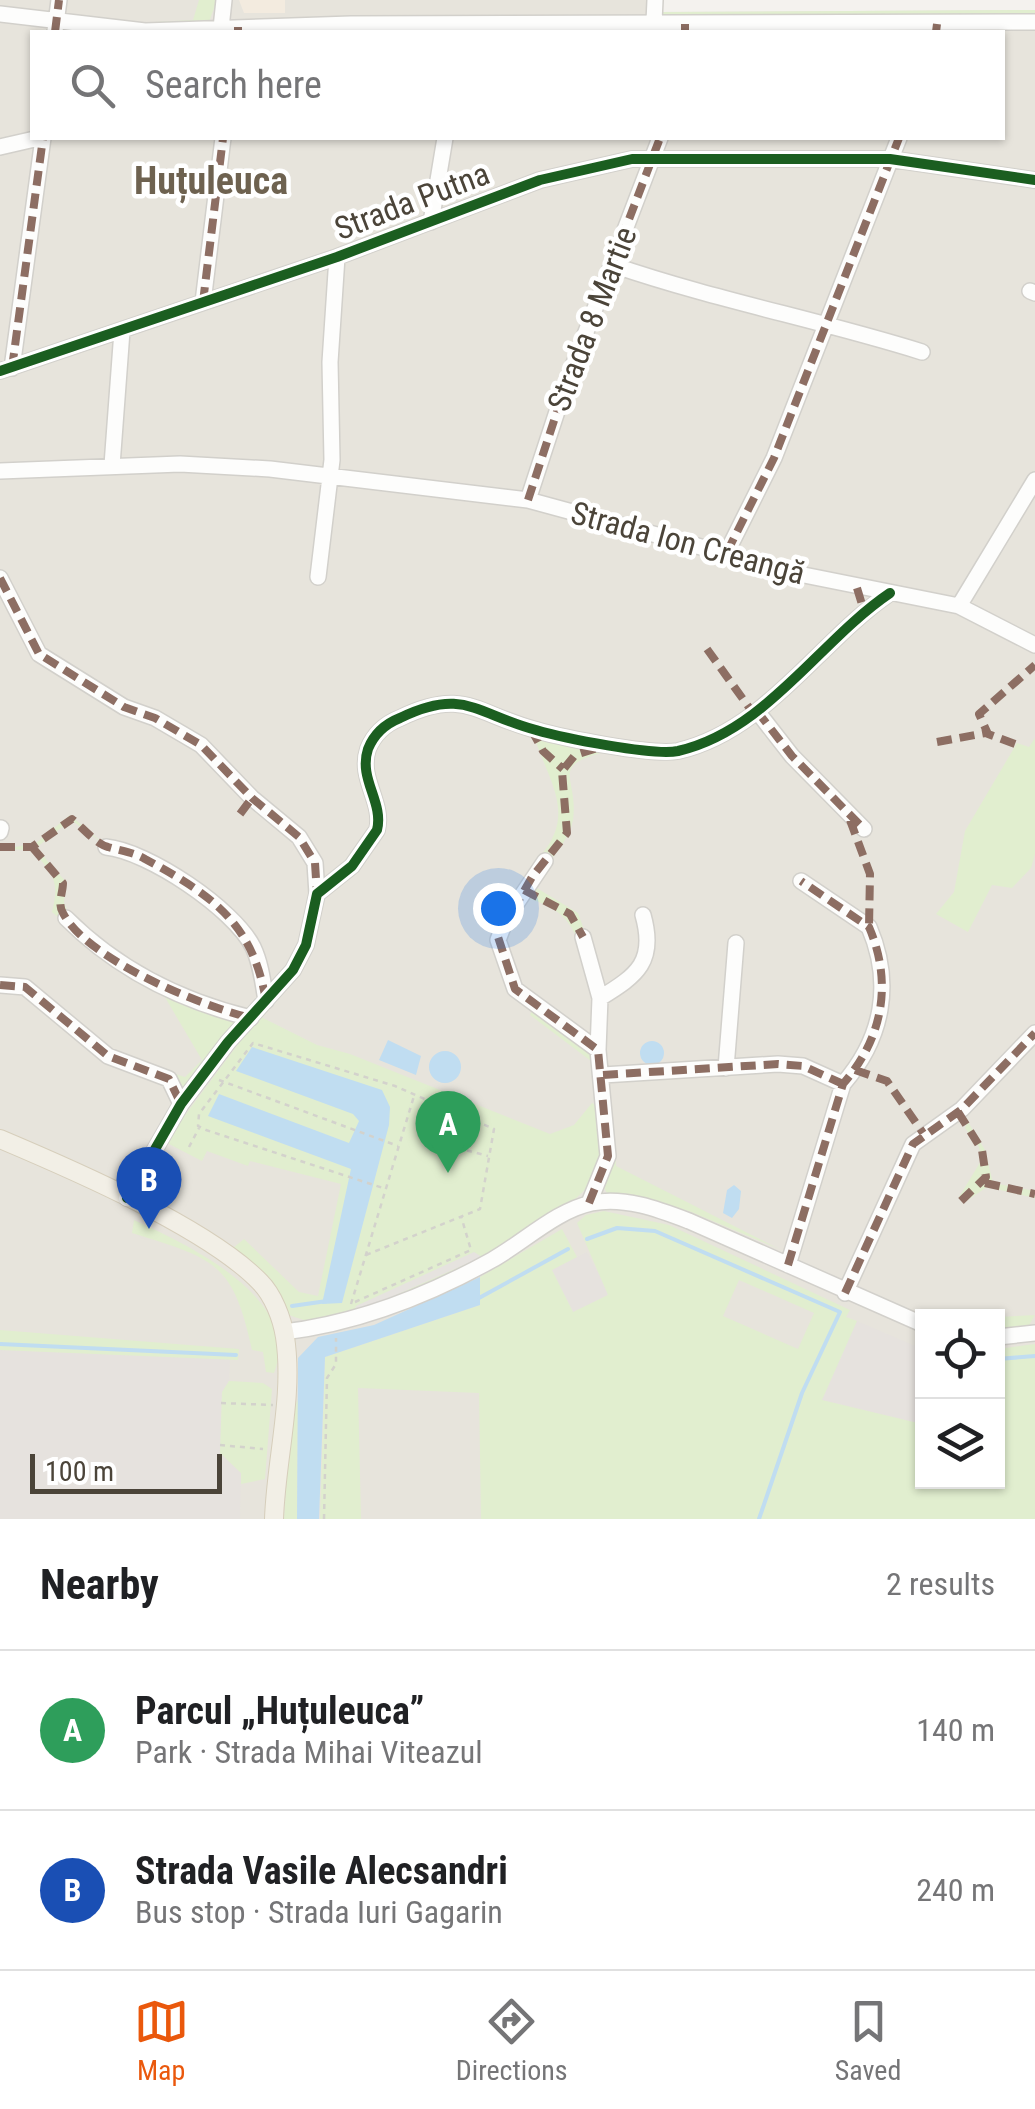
<!DOCTYPE html>
<html lang="en">
<head>
<meta charset="utf-8">
<style>
	body { margin:0; font-family:"Roboto Condensed",sans-serif; background:#f6f6f6; color:#202124 }
	.controls { position:absolute; right:30px; bottom:30px; display:grid; overflow:hidden; border-radius:0px; box-shadow:0 2px 8px #0004 }
	.controls button { width:90px; height:90px; display:grid; place-items:center; padding:0; border:0; border-bottom:2px solid #e0e0e0; background:#fff; color:#202124; font:50px sans-serif }
	.scale { position:absolute; left:30px; bottom:25px; width:192px; box-sizing:border-box; padding-left:10px; border:5px solid #4b4439; border-top:0; font-size:28px; line-height:35px; white-space:nowrap; color:#4b4439; -webkit-text-stroke:8px #fff; paint-order:stroke }
	.you { position:absolute; left:498px; top:908px; width:35px; height:35px; margin:-25px; border:8px solid #fff; border-radius:50%; background:#1a73e8; box-shadow:0 0 0 15px #1a73e833 }
	.badge { display:grid; place-items:center; width:65px; height:65px; border-radius:50%; background:#ea580c; color:#fff; font-size:32px; font-weight:700 }
	.pin { position:absolute; translate:-50% -82px; filter:drop-shadow(0 2px 5px #0008) }
	.pin::after { content:''; position:absolute; top:52px; width:35px; height:30px; background:inherit; clip-path:polygon(0 0,100% 0,50% 100%) }
	.list { margin:0; padding:0; list-style:none }
	h2 { display:flex; justify-content:space-between; align-items:center; height:130px; margin:0; padding:0 40px; font-size:42px }
	h2 small { font-size:32px; font-weight:400; color:#757577 }
	.list li { display:grid; grid-template-columns:65px 1fr auto; gap:30px; align-items:center; box-sizing:border-box; height:160px; padding:0 40px; border-top:2px solid #e0e0e0 }
	.list b { display:block; font-size:38px; white-space:nowrap }
	.list p { margin:0; font-size:32px; white-space:nowrap; color:#757577 }
	.list em { font-size:32px; font-style:normal; color:#757577 }
	.icon { flex:none; width:55px; height:55px; fill:none; stroke:currentColor; stroke-width:2; stroke-linecap:round; stroke-linejoin:round }
	.map { position:relative; flex:none; width:1035px; height:1519px; overflow:hidden }
	.search { position:absolute; background:#fff; box-shadow:0 2px 8px #0004; left:30px; right:30px; top:30px; height:110px; display:flex; align-items:center; gap:25px; box-sizing:border-box; padding:0 35px; border-radius:0px; color:#757577; font-size:38px }
	.sheet { height:450px; background:#fff }
	nav { display:flex; justify-content:space-around; align-items:center; box-sizing:border-box; height:140px; border-top:2px solid #e0e0e0; background:#fff; font-size:28px; color:#757577 }
	nav a { display:grid; justify-items:center; gap:5px }
	nav .on { color:#ea580c }
	.map>svg:first-child { display:block }
	.residential { fill:#e7e4dc; fill-rule:evenodd }
	.commercial { fill:#f3ebdf }
	.industrial { fill:#e6e2de }
	.green { fill:#e1eecf; fill-rule:evenodd }
	.parking { fill:#e6e3df }
	.water { fill:#c0ddf1 }
	.lines { fill:none; stroke-linecap:round; stroke-linejoin:round }
	.stream { stroke:#c0ddf1; stroke-width:4 }
	.minor-casing { stroke:#d2d0cb; stroke-width:18 }
	.major-casing { stroke:#d6cebb; stroke-width:20 }
	.path { stroke:#d3d2cc; stroke-width:2.5; stroke-dasharray:5 5; stroke-linecap:butt }
	.minor { stroke:#fdfdfc; stroke-width:15 }
	.major { stroke:#f2efe6; stroke-width:18 }
	.quiet { stroke:#8d6e63; stroke-width:8; stroke-dasharray:15 8; stroke-linecap:butt }
	.cycleway-casing { stroke:#fff; stroke-width:16 }
	.cycleway { stroke:#1b5e20; stroke-width:10 }
	.labels { text-anchor:middle; stroke-width:9; stroke-linejoin:round; paint-order:stroke }
	.street-label { font-size:32px; fill:#4b4439; stroke:#fff }
	.quarter-label { font-size:38px; font-weight:bold; fill:#6e6250; stroke:#fff }
</style>
</head>
<body>
<div class="map">
<svg width="1035" height="1519" viewBox="0 0 1035 1519">
	<rect width="100%" height="100%" fill="#f4f2ee"/>
	<path class="residential" d="M0,0h659l1,12 375,-2v1509h-1035zM32,32h970v106h-970zM922,1316h76v166h-76z"/>
	<path class="commercial" d="M239,0h46v13h-41z"/>
	<path class="industrial" d="M587,1252l22,42 -35,19 -23,-43z
		M857,1321l65,28v75l-100,-24z
		M0,1350l230,9 -1,22 -7,11 -2,61 21,20 -1,46h-240z"/>
	<path class="green" d="M199,0h18l-8,22h-55l39,-2z
		M1035,10v5l-368,2 -8,-5z
		M528,734l85,16c-68,16 -34,24 -40,70 -3,16 -15,30 -24,43l-8,-8c34,-40 10,-70 -5,-113z
		M1035,738v116l-4,14 -19,20 -20,-3 -24,47 -32,-18 18,-22 11,-61 52,-88 12,4z
		M70,815l34,29 -33,-24 -35,28 30,34 -2,21 5,12 -7,6 -10,-9c8,-31 1,-40 -21,-62l-26,-1 31,-6z
		M535,887l43,26 9,25 -9,3c-10,-26 -25,-35 -51,-43z
		M159,987l82,34 -57,72 -12,-20 13,4 17,-17z
		M533,1008l61,45 3,31 -4,5 -2,-28 -61,-46z
		M259,1016l58,29 33,9 200,80 24,-9 18,-22 6,3c2,26 10,52 -6,75 -32,47 -207,128 -265,139 -14,3 -25,0 -38,-5l-14,-26 -42,-41 11,-9 55,53 19,4 23,-112 -91,-23 -2,5 -41,-15 -5,10 -37,-19z
		M968,1122l17,28 8,33 42,8v7l-48,-11 -22,15 -6,-5 22,-36 -2,-14 -14,-19z
		M615,1149l1,17 163,83 -90,-38 -81,-16 -5,-9z
		M604,1211l65,14 181,85 -4,7 11,4 -35,79 100,24v58h76v-133l37,-5v175h-554l-2,-126 -121,-5 3,131h-41l5,-162 155,-52v-28l82,-48 15,28 -25,13 21,42 35,-17 -31,-72 9,-8zM739,1280l75,33 -16,36 -75,-33z
		M134,1220c52,24 170,78 140,153l-8,-1 -3,-20 -11,-2c-19,-88 -37,-91 -120,-117z
		M1035,1315l-7,12 -30,2v-12z
		M0,1330l239,19 -1,11 -238,-10z
		M229,1381l34,2 9,6 -7,90 -24,5v-11l-21,-20 2,-61z
		M298,1399l-1,120h-13l7,-103z"/>
	<path class="parking" d="M474,1252l8,5 -129,57 3,-8z"/>
	<path class="water" d="M388,1040l33,16 -5,19 -37,-15z
		M640 1053a12 12 0 1 1 24 0a12 12 0 1 1-24 0Z
		M252,1047l130,43 8,17 -1,18 -47,178 -20,1 29,-135 -143,-53 11,-22 130,49 10,-22 -6,-7 -117,-43z
		M429 1067a16 16 0 1 1 32 0a16 16 0 1 1-32 0Z
		M734,1185l7,6 -2,18 -7,9 -9,-5 4,-23z
		M480,1277v28l-155,52 -6,162h-22l1,-161 20,-21 56,-12z"/>
	<g class="lines">
		<path class="stream" d="M587,1239l30,-11 38,3 185,81 -38,81 -43,126
			M479,1298l89,-49
			M292,1306l35,-5
			M0,1344l236,11
			M998,1359l37,-3"/>
		<g class="minor-casing">
			<path id="minor" d="M0,14l145,17 206,-7 684,-2
				M654,22l1,-22
				M221,28l3,-28
				M55,31l4,-31
				M0,147l39,-9
				M431,222l14,-84
				M613,265c102,35 207,55 309,87
				M1030,291l5,2
				M203,302l20,-164
				M12,368l31,-230
				M0,371l337,-114 203,-77 92,-21h258l145,21
				M112,465l10,-134
				M0,471l180,-7 90,5 258,31 276,75 155,31 76,39
				M528,500l37,-113 95,-249
				M727,552l47,-94 125,-320
				M318,577l14,-117 -2,-98 7,-105
				M0,578l39,76 85,53 31,11 46,27 51,53 47,39 16,26 2,31
				M959,606l76,-126
				M757,711l35,45 72,73
				M0,832l1,-4
				M106,847c42,4 128,62 147,100 8,17 10,36 13,54
				M545,861l-39,58 -8,21 17,49 83,61 10,106 -19,47
				M66,918c51,51 115,83 185,100
				M583,937l17,61 -2,52
				M0,985l25,2 83,69 61,23 12,25
				M600,998c38,-23 56,-37 43,-83
				M726,1068l10,-125
				M603,1075l175,-11 25,2 40,18
				M127,1198l54,-94 47,-62 65,-72 13,-25 11,-51 35,-28 25,-36c7,-28 -19,-51 -9,-81 6,-15 17,-25 32,-31 64,-31 76,-4 136,12 27,8 117,26 142,21 88,-20 141,-110 212,-158
				M788,1265l55,-181c40,-46 50,-101 26,-157l-68,-46
				M845,1293l68,-149 49,-35 73,-76
				M284,1332c75,-9 143,-36 208,-72 32,-18 65,-50 100,-57 32,-7 68,7 97,18l233,103
				M998,1337l37,-4"/>
		</g>
		<g class="major-casing">
			<path id="major" d="M0,1139c71,30 208,89 260,143 13,13 22,36 25,55 9,59 -9,122 -11,182"/>
		</g>
		<path class="path" d="M219,1080l179,66
			M457,1113l8,37 23,6
			M189,1147l10,-19
			M366,1255l114,-46 14,-80 -99,-43 -142,-43 -54,71 -1,12 8,4 180,59
			M355,1302l116,-52 -10,-34
			M351,1304l63,-208
			M221,1403l52,2
			M220,1445l43,4
			M324,1519l3,-141 9,-14v-26"/>
		<use href="#minor" class="minor"/>
		<use href="#major" class="major"/>
		<path class="quiet" d="M55,32l4,-32
			M238,32v-5
			M685,32v-8
			M936,32l1,-8
			M203,302l20,-164
			M12,368l31,-230
			M528,500l37,-113 95,-249
			M727,552l47,-94 125,-320
			M0,578l39,76 85,53 31,11 46,27 51,53 47,39 16,26 2,31
			M857,588l7,23
			M707,649l46,64
			M757,711l35,45 72,73
			M531,729l12,22 20,18
			M937,742l49,-9
			M1015,744l-27,-10 -9,-20 56,-49
			M240,814l12,-16
			M850,820l20,54 -1,53
			M0,847h32l40,-28c10,8 24,25 36,28 13,4 25,5 37,12 67,36 108,64 121,142
			M32,847l31,36c0,10 -6,20 0,30 23,46 138,93 188,105
			M524,890l46,24 13,23
			M0,985l25,2 83,69 61,23 12,25
			M855,1070l32,11 36,52
			M603,1075l175,-11 25,2 40,18
			M958,1112l24,38 4,27 -25,24
			M985,1183l50,11
			M589,1203l19,-47 -10,-106 -83,-61 -17,-52 34,-60 35,-44 -5,-62 13,-16 22,-7
			M788,1265l55,-181c40,-46 50,-101 26,-157l-68,-46
			M845,1293l68,-149 49,-35 73,-76"/>
		<g class="cycleway-casing">
			<path id="cycleway" d="M0,371l337,-114 203,-77 92,-21h258l145,21
				M127,1198l54,-94 47,-62 65,-72 13,-25 11,-51 35,-28 25,-36c7,-28 -19,-51 -9,-81 6,-15 17,-25 32,-31 64,-31 76,-4 136,12 27,8 117,26 142,21 88,-20 141,-110 212,-158"/>
		</g>
		<use href="#cycleway" class="cycleway"/>
	</g>
	<g class="labels">
		<g class="street-label">
			<text transform="translate(412 201) rotate(-21)" y="11">Strada Putna</text>
			<text transform="translate(592 319) rotate(-69)" y="11">Strada 8 Martie</text>
			<text transform="translate(688 543) rotate(15)" y="11">Strada Ion Creangă</text>
		</g>
		<g class="quarter-label">
			<text x="211" y="194">Huțuleuca</text>
		</g>
	</g>
</svg>
<div class="controls">
<button><svg class="icon" aria-label="locate" viewBox="0 0 24 24"><circle cx="12" cy="12" r="6"/><path d="M12 2v4M12 18v4M2 12h4M18 12h4"/></svg></button>
<button><svg class="icon" aria-label="layers" viewBox="0 0 24 24"><path d="M12 4l9 5-9 5-9-5zM3 14l9 5 9-5"/></svg></button>
</div>
<div class="scale">100 m</div>
<div class="you"></div>
<div class="pin badge" style="left:448px;top:1173px;background:#2e9e5b">A</div>
<div class="pin badge" style="left:149px;top:1229px;background:#1a4fb4">B</div>
<div class="search"><svg class="icon" aria-label="search" viewBox="0 0 24 24"><circle cx="10" cy="10" r="6"/><path d="M15 15l6 6"/></svg>Search here</div>
</div>
<section class="sheet">
<h2>Nearby<small>2 results</small></h2>
<ul class="list">
<li><span class="badge" style="background:#2e9e5b">A</span><div><b>Parcul „Huțuleuca”</b><p>Park · Strada Mihai Viteazul</p></div><em>140 m</em></li>
<li><span class="badge" style="background:#1a4fb4">B</span><div><b>Strada Vasile Alecsandri</b><p>Bus stop · Strada Iuri Gagarin</p></div><em>240 m</em></li>
</ul>
</section>
<nav>
<a class="on"><svg class="icon" aria-label="map" viewBox="0 0 24 24"><path d="M3 6l6-2 6 2 6-2v14l-6 2-6-2-6 2zM9 4v14M15 6v14"/></svg>Map</a>
<a><svg class="icon" aria-label="directions" viewBox="0 0 24 24"><path d="M12 3l9 9-9 9-9-9zM9 14v-3h6M13 9l2 2-2 2"/></svg>Directions</a>
<a><svg class="icon" aria-label="saved" viewBox="0 0 24 24"><path d="M7 4h10v16l-5-4-5 4z"/></svg>Saved</a>
</nav>
</body>
</html>
